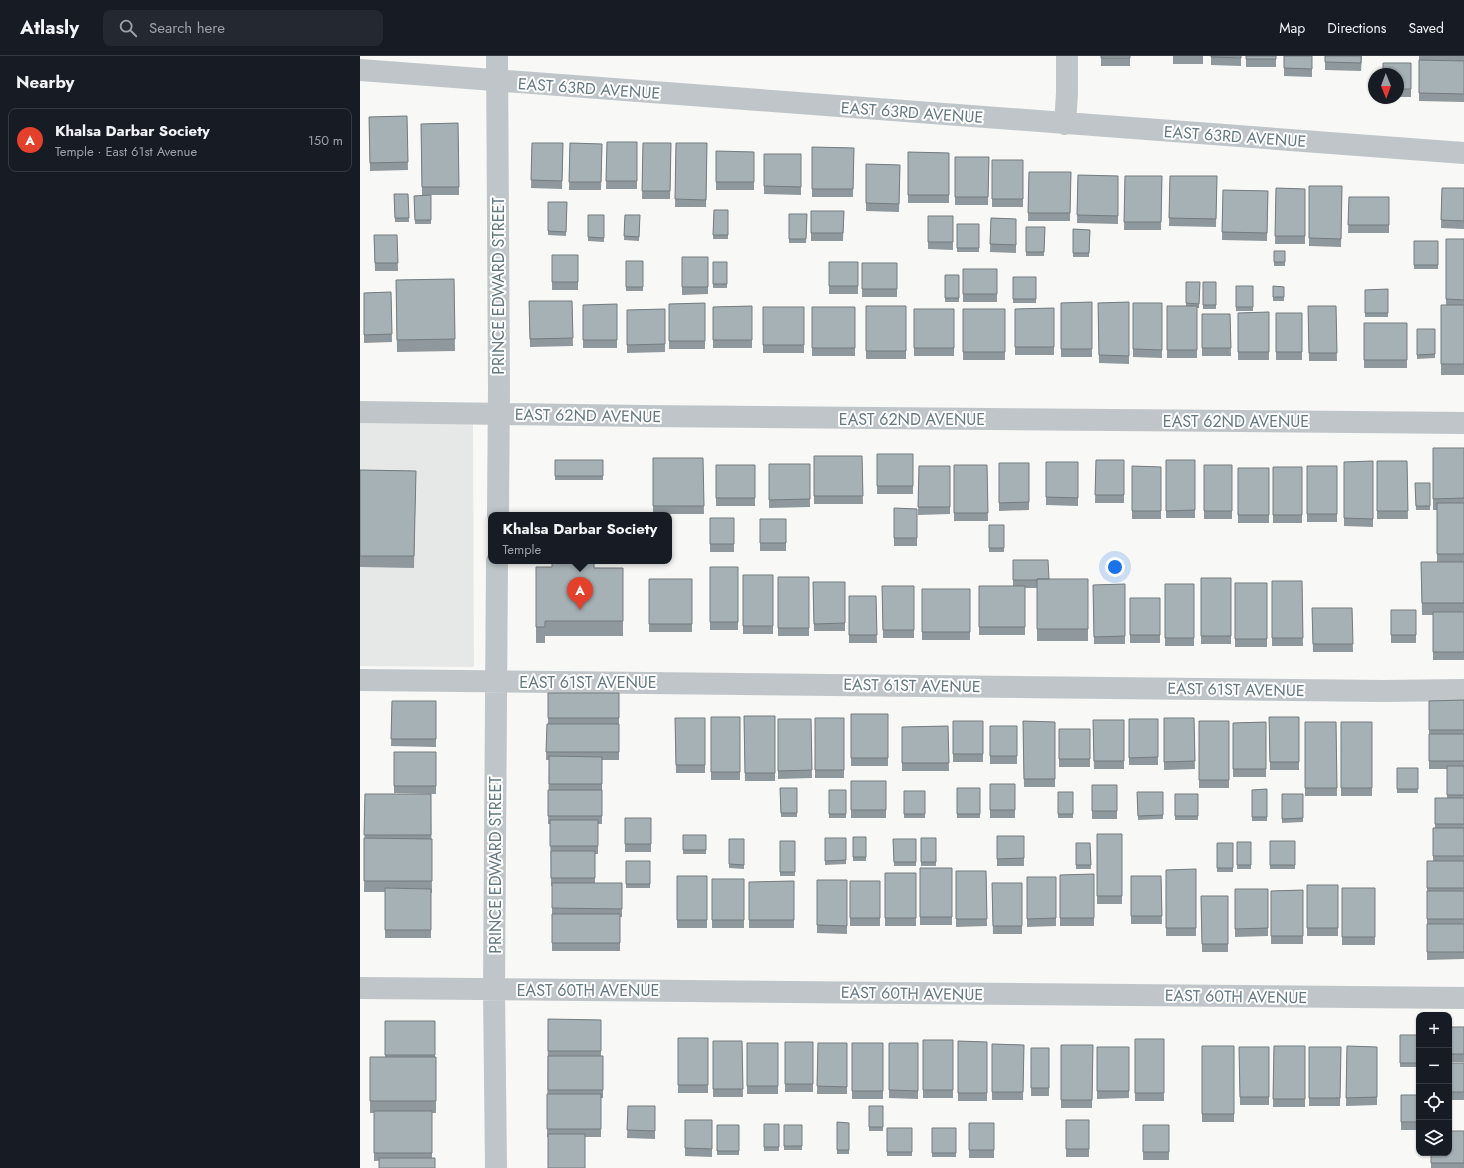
<!DOCTYPE html>
<html lang="en">
<head>
<meta charset="utf-8">
<style>
	body { margin:0; font-family:Jost,sans-serif; background:#242831; color:#f1f3f6 }
	.controls { position:absolute; right:12px; bottom:12px; display:grid; overflow:hidden; border-radius:8px; box-shadow:0 1px 3px #0004 }
	.controls button { width:36px; height:36px; display:grid; place-items:center; padding:0; border:0; border-bottom:1px solid #363941; background:#171b24; color:#f1f3f6; font:20px sans-serif }
	.compass { position:absolute; left:1008px; top:12px; width:36px; height:36px; border-radius:50%; background:#171b24; box-shadow:0 1px 3px #0004; rotate:179deg }
	.you { position:absolute; left:755px; top:511px; width:14px; height:14px; margin:-10px; border:3px solid #fff; border-radius:50%; background:#1a73e8; box-shadow:0 0 0 6px #1a73e833 }
	.badge { display:grid; place-items:center; width:26px; height:26px; border-radius:50%; background:#e3412b; color:#fff; font-size:13px; font-weight:700 }
	.pin { position:absolute; translate:-50% -33px; filter:drop-shadow(0 1px 2px #0008) }
	.pin::after { content:''; position:absolute; top:21px; width:14px; height:12px; background:inherit; clip-path:polygon(0 0,100% 0,50% 100%) }
	.popup { position:absolute; left:128px; top:456px; width:184px; height:52px; box-sizing:border-box; display:grid; place-content:center; border-radius:8px; background:#171b24; filter:drop-shadow(0 1px 3px #0005); font-size:13px; white-space:nowrap; color:#9ea1a6 }
	.popup b { font-size:15px; color:#f1f3f6 }
	.popup::after { content:''; position:absolute; left:50%; top:100%; margin-left:-8px; border:8px solid transparent; border-top-color:#171b24 }
	.list { margin:0; padding:0; list-style:none }
	h2 { display:flex; justify-content:space-between; align-items:center; height:52px; margin:0; padding:0 16px; font-size:17px }
	h2 small { font-size:13px; font-weight:400; color:#9ea1a6 }
	.list li { display:grid; grid-template-columns:26px 1fr auto; gap:12px; align-items:center; box-sizing:border-box; height:64px; margin:0 8px 8px; padding:0 8px; border:1px solid #363941; border-radius:8px }
	.list b { display:block; font-size:15px; white-space:nowrap }
	.list p { margin:0; font-size:13px; white-space:nowrap; color:#9ea1a6 }
	.list em { font-size:13px; font-style:normal; color:#9ea1a6 }
	.icon { flex:none; width:22px; height:22px; fill:none; stroke:currentColor; stroke-width:2; stroke-linecap:round; stroke-linejoin:round }
	.map { position:relative; flex:none; width:1104px; height:1112px; overflow:hidden }
	header { display:flex; align-items:center; gap:24px; box-sizing:border-box; height:56px; padding:0 20px; background:#171b24; border-bottom:1px solid #363941 }
	header strong { font-size:19px }
	nav { display:flex; gap:22px; margin-inline-start:auto; font-size:14px }
	.search { width:280px; height:36px; background:#242831; display:flex; align-items:center; gap:10px; box-sizing:border-box; padding:0 14px; border-radius:8px; color:#9ea1a6; font-size:15px }
	main { display:flex }
	aside { flex:1; background:#171b24 }
	.map>svg:first-child { display:block }
	.built { fill:#e6e8e7 }
	.lines { fill:none; stroke-linecap:round; stroke-linejoin:round }
	.street { stroke:#bfc5c8; stroke-width:22 }
	.wall { fill:#8f989c }
	.building { fill:#a6b1b5; stroke:#747c7f }
	.labels { text-anchor:middle; stroke-width:4; stroke-linejoin:round; paint-order:stroke }
	.street-label { font-size:16px; fill:#647881; stroke:#fff }
</style>
</head>
<body>
<header>
<strong>Atlasly</strong>
<div class="search"><svg class="icon" aria-label="search" viewBox="0 0 24 24"><circle cx="10" cy="10" r="6"/><path d="M15 15l6 6"/></svg>Search here</div>
<nav><a>Map</a><a>Directions</a><a>Saved</a></nav>
</header>
<main>
<aside>
<h2>Nearby<small></small></h2>
<ul class="list">
<li><span class="badge">A</span><div><b>Khalsa Darbar Society</b><p>Temple · East 61st Avenue</p></div><em>150 m</em></li>
</ul>
</aside>
<div class="map">
<svg width="1104" height="1112" viewBox="0 0 1104 1112">
	<rect width="100%" height="100%" fill="#f8f8f6"/>
	<path class="built" d="M0,366l113,1 1,244 -114,-1z"/>
	<g class="lines">
		<path class="street" d="M137,0l2,332 -1,127
			M0,14l1104,83
			M705,68l2,-31v-37
			M0,356l284,4 820,7
			M0,624l1023,11 81,-1
			M0,932l1104,10
			M136,1112l-2,-178 3,-429"/>
	</g>
	<path class="wall" d="M741,0h29v10h-29z
		M813,0h30v8h-30z
		M851,0h30v10l-30,-1z
		M886,0h30v11h-30z
		M924,0h28v21l-28,-1z
		M965,0h37l-1,15 -36,-1z
		M1059,0h45v46l-45,-1z
		M1051,7v34h-13v-23z
		M47,60l1,54 -38,1 -1,-54z
		M98,67l1,72h-37l-1,-71z
		M247,86h30v47h-31z
		M172,87h31l-1,46 -31,-1z
		M210,87l32,1 -1,46h-32z
		M283,87h28l-1,56h-28z
		M316,87h31l-1,64h-31z
		M452,91l42,1 -1,49h-41z
		M356,95l38,1v38h-38z
		M548,96l41,1v50h-41z
		M404,98h37v41l-37,-1z
		M595,101h34l-1,48h-33z
		M632,104h31v47h-31z
		M506,108l34,1 -1,47 -33,-1z
		M669,116h42l-1,49h-42z
		M718,119l40,1v48l-41,-1z
		M765,120h37l-1,54h-37z
		M810,120h47l-1,51 -47,-1z
		M949,130h33l-1,61 -32,-1z
		M916,132l29,1v55h-30z
		M1082,132h22v41l-23,-1z
		M863,134l45,1 -1,50 -45,-1z
		M34,138h14l1,28h-14z
		M71,139v29h-16l-1,-28z
		M989,141h40v36h-41z
		M188,146h19l-1,34 -18,-1z
		M354,154h14v29h-15z
		M451,155h33l-1,30h-32z
		M429,158h18l-1,29h-17z
		M228,159h16v27l-16,-1z
		M265,159h15l-1,26 -15,-1z
		M568,160h25v34l-25,-1z
		M631,162l25,1v34l-26,-1z
		M597,168h22v28h-22z
		M666,171h19l-1,29h-18z
		M713,173l17,1 -1,27h-16z
		M14,179h23l1,36h-23z
		M1086,183h18v136h-23v-70h5z
		M1054,185h24v28h-24z
		M914,195h11v15h-11z
		M192,199h26v35h-26z
		M322,201h26v37l-26,1z
		M266,205h17v30h-17z
		M353,206h14v26h-14z
		M469,206h29v32h-29z
		M502,207h35v34h-35z
		M603,213h34v33h-34z
		M585,219h14v27h-14z
		M653,221h23v26h-23z
		M94,223l1,72 -58,1 -1,-72z
		M826,226h14l-1,26h-2v50h-30v-52h19z
		M843,226h13v27h-13z
		M876,230h17v25h-17z
		M913,230l11,1v14h-11z
		M1028,233v28h-23v-27z
		M31,236l1,50 -28,1v-50z
		M169,245h43l1,45 -43,1z
		M732,246v55h-31v-54z
		M769,246v62l-30,-1 -1,-60z
		M345,247v46h-36v-45z
		M773,247h29v55l-29,-1z
		M257,248v44h-34v-43z
		M392,250v42h-39v-41z
		M506,250h40v53h-40z
		M948,250h28l1,55h-28z
		M403,251h41v46h-41z
		M452,251h43v49h-43z
		M694,252v47h-39v-46z
		M305,253v43l-38,1v-43z
		M554,253h40v47h-40z
		M603,253h42v51h-42z
		M909,256v48h-31v-47z
		M916,257h26v47h-26z
		M842,258h28l1,42h-29z
		M1004,267h43v45h-43z
		M1057,273h18v29l-18,1z
		M1073,392h31v212h-31v-45h-11l-1,-53h16v-52h-4z
		M517,398h36v40h-36z
		M454,400h48l1,48h-49z
		M293,402h50l1,56h-51z
		M195,404h48v20h-48z
		M736,404h28v43h-29z
		M806,404h29v58h-29z
		M1013,405v66l-29,-1v-64z
		M1017,405h30l1,58h-31z
		M686,406h32v44l-32,-1z
		M639,407h30v47l-30,1z
		M409,408h41v43l-41,1z
		M356,409h39v41h-39z
		M594,409h33l1,56h-34z
		M844,409h28v54h-28z
		M559,410h31v48l-32,1z
		M772,410l29,1v52h-29z
		M947,410h30v56h-30z
		M913,411h29v56h-29z
		M878,412h31v55h-31z
		M0,414l56,1 -2,97 -54,-1z
		M1055,427h15v27h-14z
		M534,452l23,1v37h-23z
		M350,462h24v34h-24z
		M400,463h26v32h-26z
		M629,469h15v27h-15z
		M653,504l36,19h39v62h-51v-53h-12v47h-46v-49h34z
		M176,511l87,1v68h-78v7h-9z
		M350,511h28v63h-28z
		M383,519h30v59h-30z
		M418,521h31v59h-31z
		M841,522h30v66h-30z
		M289,523h43v53h-43z
		M912,525h30l1,65h-31z
		M453,526h32v49h-31z
		M875,527h32v64h-32z
		M765,528v60h-31l-1,-59z
		M805,528h29v62h-29z
		M522,530h32v52h-31z
		M562,533h48v51h-48z
		M489,540h27l1,47h-28z
		M770,542h30v45h-30z
		M952,552h40l1,44h-40z
		M1031,554h25v33h-25z
		M188,637h71v67h-17v64h-4v30h-3v29h27v34h-2v34h-68v-65h-1l-1,-62h-2l1,-64h-3l1,-36h1z
		M1104,644v259l-37,1v-99h6v-33h2v-30h12v-29h-18v-68z
		M32,645h44v46l-45,-1z
		M491,658h37v52h-37z
		M384,660h31v65h-30z
		M351,661h29v63h-29z
		M909,661h30v53h-29z
		M315,662h30v55h-29z
		M455,662h29v60h-29z
		M804,662h30l1,51 -31,1z
		M418,663h33l1,59 -34,1z
		M769,663h29v46h-29z
		M733,664h31v49h-30z
		M593,665h30v41h-30z
		M663,665l32,1v65h-31z
		M839,665h30v67h-30z
		M906,666v55h-33v-54z
		M945,666h31l1,74h-32z
		M981,666h31v74h-31z
		M588,670l1,45h-47v-44z
		M630,670h27v38h-27z
		M699,673h31v38h-31z
		M34,696h42v42l-42,-1z
		M1037,712h21v25h-21z
		M491,725h35v37h-35z
		M630,728h25v34h-25z
		M732,729h25v34h-25z
		M420,732h17v29h-16z
		M597,732h23v30h-23z
		M907,733v32h-15v-31z
		M469,734h17v28h-17z
		M544,735h21v27h-21z
		M698,736h15v26h-15z
		M777,736h26v27l-25,1z
		M5,738h66l1,99h-1v45h-46v-46h-21z
		M815,738h23v26h-23z
		M922,738h21v28l-21,1z
		M265,762h26v34h-26z
		M737,778h25v70h-25z
		M323,779h23v19h-23z
		M637,780h27v30h-27z
		M493,781h13v24h-13z
		M465,782h21v26l-21,1z
		M561,782h15v28h-15z
		M369,783h15v30l-15,-1z
		M533,783h23v27h-22z
		M420,785h15v35h-15z
		M910,785h25v28h-25z
		M877,786h14v27h-14z
		M716,787h14l1,26h-15z
		M857,787h16v29h-16z
		M266,805h24v27h-24z
		M560,812h32v57h-32z
		M836,813v67h-30v-66z
		M596,815h30l1,55 -31,1z
		M525,817h31v53h-31z
		M734,818v52h-34v-51z
		M317,820h30v52h-30z
		M771,820h30l1,48h-31z
		M667,821h29v49l-29,1z
		M352,823h32v49h-32z
		M457,824h30v54l-30,-1z
		M434,825v47h-45v-46z
		M490,825h30v45h-30z
		M632,827h30v51h-29z
		M947,829h31v51h-31z
		M982,832h33v57h-33z
		M875,833h33v47l-33,1z
		M943,834v54h-32v-53z
		M841,840h27v56h-26z
		M188,963l53,1v36h2v42h-2v39h-54z
		M25,965h50v36h1v56h-4v45l-58,3v-48h-4v-56h15z
		M1089,971h15v35h-15z
		M1040,979h19v32h-19z
		M318,982h30v55h-30z
		M775,983h29v62h-29z
		M563,984h30v58h-30z
		M353,985h29l1,56h-30z
		M598,985l29,1v59h-29z
		M425,986h28v50h-28z
		M387,987h31v51h-31z
		M458,987h29v51h-30z
		M492,987h31v56h-31z
		M529,987h29v56l-29,-1z
		M632,988l32,1 -1,55h-31z
		M701,989h32l-1,63h-31z
		M842,990h32v76h-32z
		M914,990h31v61h-32z
		M987,990l30,1v58l-31,1z
		M737,991h32v51l-32,1z
		M879,991h30v58h-29z
		M949,991h32l-1,59h-31z
		M671,992h18v48h-18z
		M1089,1007h15v37h-15z
		M1041,1039h18v35h-18z
		M268,1050h27v33l-28,-1z
		M509,1050h14v25h-14z
		M325,1064h27v37l-27,-1z
		M706,1064h23v37h-23z
		M477,1066l12,1v31h-12z
		M609,1067h25v35h-25z
		M404,1068h15v27h-15z
		M357,1069h22v30h-22z
		M424,1069h18v25h-18z
		M783,1069h26v35h-26z
		M527,1072h25v28h-25z
		M572,1072h24v29h-24z
		M1104,1075v37h-33v-15z"/>
	<path class="building" d="M741,0h29v2h-29z
		M851,0h30v2l-30,-1z
		M886,0h30v3h-30z
		M924,0h28v13l-28,-1z
		M965,0h36v7l-36,-1z
		M1059,4l45,1v33l-45,-1z
		M1023,7h28v26h-13v-15h-15z
		M47,60l1,46 -38,1 -1,-46z
		M98,67l1,64h-37l-1,-63z
		M247,86h30v39h-31z
		M172,87h31l-1,38 -31,-1z
		M210,87l32,1 -1,38h-32z
		M283,87h28l-1,48h-28z
		M316,87h31l-1,57 -31,-1z
		M452,91l42,1 -1,41h-41z
		M356,95l38,1v30h-38z
		M548,96l41,1v42h-41z
		M404,98h37v33l-37,-1z
		M595,101h34l-1,40h-33z
		M632,104h31v39h-31z
		M506,108l34,1 -1,39 -33,-1z
		M669,116h42l-1,41h-42z
		M718,119l40,1v40l-41,-1z
		M765,120h37l-1,46h-37z
		M810,120h47l-1,43 -47,-1z
		M949,130h33l-1,53 -32,-1z
		M916,132l29,1v47h-30z
		M1082,132h22v33l-23,-1z
		M863,134l45,1 -1,42 -45,-1z
		M34,138h14l1,24h-14z
		M71,139v25h-16l-1,-24z
		M989,141h40v28h-41z
		M188,146h19l-1,30 -18,-1z
		M354,154h14v25h-15z
		M451,155h33l-1,22h-32z
		M429,158h18l-1,25h-17z
		M228,159h16v23l-16,-1z
		M265,159h15l-1,22 -15,-1z
		M568,160h25v26h-25z
		M631,162l25,1v26l-26,-1z
		M597,168h22v24h-22z
		M666,171h19l-1,25h-18z
		M713,173l17,1 -1,23h-16z
		M14,179h23l1,28h-23z
		M1086,183h18v61l-18,-1z
		M1054,185h24v24h-24z
		M914,195h11v11h-11z
		M192,199h26v27h-26z
		M322,201h26v30h-26z
		M266,205h17v26h-17z
		M353,206h14v22h-14z
		M469,206h29v24h-29z
		M502,207h35v26h-35z
		M603,213h34v25h-34z
		M585,219h14v23h-14z
		M653,221h23v22h-23z
		M94,223l1,60 -58,1 -1,-60z
		M826,226h14l-1,22 -13,-1z
		M843,226h13v23h-13z
		M876,230h17v21h-17z
		M913,230l11,1v10h-11z
		M1028,233v24h-23v-23z
		M31,236l1,42 -28,1v-42z
		M169,245h43l1,37 -43,1z
		M732,246v47h-31v-46z
		M769,246v54l-30,-1 -1,-52z
		M345,247v38h-36v-37z
		M773,247h29v47l-29,-1z
		M257,248v36h-34v-35z
		M1081,249h23v59h-23z
		M392,250v34h-39v-33z
		M506,250h40v45h-40z
		M807,250h30v44h-30z
		M948,250h28l1,47h-28z
		M403,251h41v38h-41z
		M452,251h43v41h-43z
		M694,252v39h-39v-38z
		M305,253v35l-38,1v-35z
		M554,253h40v39h-40z
		M603,253h42v43h-42z
		M909,256v40h-31v-39z
		M916,257h26v39h-26z
		M842,258h28l1,34h-29z
		M1004,267h43v37h-43z
		M1057,273h18v25l-18,1z
		M1073,392h31v50l-31,1z
		M517,398h36v32h-36z
		M454,400h48l1,40h-49z
		M293,402h50l1,48h-51z
		M195,404h48v16h-48z
		M736,404h28v35h-29z
		M806,404h29v50l-29,1z
		M1013,405v58l-29,-1v-56z
		M1017,405h30l1,50h-31z
		M686,406h32v36l-32,-1z
		M639,407h30v39l-30,1z
		M409,408h41v35l-41,1z
		M356,409h39v33h-39z
		M594,409h33l1,48h-34z
		M844,409h28v46h-28z
		M559,410h31v41h-32z
		M772,410l29,1v44h-29z
		M947,410h30v48h-30z
		M913,411h29v48h-29z
		M878,412h31v47h-31z
		M0,414l56,1 -2,85h-54z
		M1055,427h15v23h-14z
		M1077,447h27v51h-27z
		M534,452l23,1v29h-23z
		M350,462h24v26h-24z
		M400,463h26v24h-26z
		M629,469h15v23h-15z
		M653,504h35l1,19h-12v1h-24z
		M192,505h42v7h29v53h-78v6h-9v-60h16z
		M1061,506h43v41h-42z
		M350,511h28v55h-28z
		M383,519h30v51h-30z
		M418,521h31v51h-31z
		M841,522h30v58h-30z
		M289,523h43v45h-43z
		M677,523h51v50h-51z
		M912,525h30l1,57h-31z
		M453,526h32v41l-31,1z
		M875,527h32v56h-32z
		M765,528v52l-31,1 -1,-52z
		M805,528h29v54h-29z
		M522,530h32v44h-31z
		M619,530h46v41h-46z
		M562,533h48v43h-48z
		M489,540h27l1,39h-28z
		M770,542h30v37h-30z
		M952,552h40l1,36h-40z
		M1031,554h25v25h-25z
		M1073,556h31v40h-31z
		M188,637h71v25h-71z
		M1104,644v30h-35v-29z
		M32,645h44v38h-45z
		M491,658h37v44h-37z
		M384,660h31v57h-30z
		M351,661h29v55h-29z
		M909,661h30v45h-29z
		M315,662h30v47h-29z
		M455,662h29v52h-29z
		M804,662h30l1,43 -31,1z
		M418,663h33l1,51 -34,1z
		M769,663h29v38l-29,1z
		M733,664h31v41h-30z
		M593,665h30v33h-30z
		M663,665l32,1v57h-31z
		M839,665h30v59h-30z
		M906,666v47h-33v-46z
		M945,666h31l1,66h-32z
		M981,666h31v66h-31z
		M187,668h72v28h-73z
		M588,670l1,37h-47v-36z
		M630,670h27v30h-27z
		M699,673h31v30h-31z
		M1069,678h35v27h-35z
		M34,696h42v34h-42z
		M189,700l53,1v27h-53z
		M1087,710h17v29h-17z
		M1037,712h21v21h-21z
		M491,725h35v29h-35z
		M630,728h25v26h-25z
		M732,729h25v26h-25z
		M420,732h17v25h-16z
		M597,732h23v26h-23z
		M907,733v28h-15v-27z
		M188,734h54v26h-54z
		M469,734h17v24h-17z
		M544,735h21v23h-21z
		M698,736h15v22h-15z
		M777,736h26v23l-25,1z
		M5,738h66v41h-67z
		M815,738h23v22h-23z
		M922,738h21v24l-21,1z
		M1075,742h29v26h-29z
		M265,762h26v26h-26z
		M190,764h48v26h-48z
		M1073,772h31v28h-31z
		M737,778h25v62h-25z
		M323,779h23v15h-23z
		M637,780h27v22l-27,1z
		M493,781h13v20h-13z
		M4,782l68,1v42h-68z
		M465,782h21v22l-21,1z
		M561,782h15v24h-15z
		M369,783h15v26l-15,-1z
		M533,783h23v23h-22z
		M420,785h15v31h-15z
		M910,785h25v24h-25z
		M877,786h14v23h-14z
		M716,787h14l1,22h-15z
		M857,787h16v25h-16z
		M191,795h44v27h-44z
		M266,805h24v23h-24z
		M1067,805h37v27h-37z
		M560,812h32v49h-32z
		M836,813v59h-30v-58z
		M596,815h30l1,48h-31z
		M525,817h31v45h-31z
		M734,818v44h-34v-43z
		M317,820h30v44h-30z
		M771,820h30l1,40h-31z
		M667,821h29v41l-29,1z
		M352,823h32v41h-32z
		M457,824h30v46l-30,-1z
		M434,825v39h-45v-38z
		M490,825h30v37h-30z
		M192,827h70v26l-70,-1z
		M632,827h30v43h-29z
		M947,829h31v43h-31z
		M25,832l46,1v41h-46z
		M982,832h33v49h-33z
		M875,833h33v39l-33,1z
		M943,834v46h-32v-45z
		M1067,835h37v28h-37z
		M841,840h27v48h-26z
		M192,858h68v29h-68z
		M1067,868h37v28h-37z
		M188,963l53,1v31h-53z
		M25,965h50v34h-50z
		M1089,971h15v27h-15z
		M1040,979h19v28h-19z
		M318,982h30v47h-30z
		M775,983h29v54h-29z
		M563,984h30v50h-30z
		M353,985h29l1,48h-30z
		M598,985l29,1v51h-29z
		M425,986h28v42h-28z
		M387,987h31v43h-31z
		M458,987h29v44l-30,-1z
		M492,987h31v48h-31z
		M529,987h29v48l-29,-1z
		M632,988l32,1 -1,47h-31z
		M701,989h32l-1,55h-31z
		M842,990h32v68h-32z
		M914,990h31v53h-32z
		M987,990l30,1v50l-31,1z
		M737,991h32v44h-32z
		M879,991h30v50h-29z
		M949,991h32l-1,51h-31z
		M671,992h18v40h-18z
		M188,1000h55v34h-55z
		M10,1001h66v44h-66z
		M1089,1007h15v29h-15z
		M187,1038h54v35h-54z
		M1041,1039h18v27h-18z
		M268,1050h27v25l-28,-1z
		M509,1050h14v21h-14z
		M14,1055h58v42h-58z
		M325,1064h27v29l-27,-1z
		M706,1064h23v29h-23z
		M477,1066l12,1v27h-12z
		M609,1067h25v27h-25z
		M404,1068h15v23h-15z
		M357,1069h22v26h-22z
		M424,1069h18v21h-18z
		M783,1069h26v27h-26z
		M527,1072h25v24h-25z
		M572,1072h24v25h-24z
		M1089,1075h15v32h-33v-10h18z
		M188,1078h37v34h-37z
		M19,1102h56v10h-56z"/>
	<g class="labels">
		<g class="street-label">
			<text transform="translate(229 32) rotate(4)" y="6">EAST 63RD AVENUE</text>
			<text transform="translate(552 56) rotate(4)" y="6">EAST 63RD AVENUE</text>
			<text transform="translate(875 80) rotate(4)" y="6">EAST 63RD AVENUE</text>
			<text transform="translate(138 230) rotate(-90)" y="6">PRINCE EDWARD STREET</text>
			<text transform="translate(228 359) rotate(1)" y="6">EAST 62ND AVENUE</text>
			<text x="552" y="369">EAST 62ND AVENUE</text>
			<text x="876" y="371">EAST 62ND AVENUE</text>
			<text x="228" y="632">EAST 61ST AVENUE</text>
			<text transform="translate(552 629) rotate(1)" y="6">EAST 61ST AVENUE</text>
			<text transform="translate(876 633) rotate(1)" y="6">EAST 61ST AVENUE</text>
			<text transform="translate(135 809) rotate(-90)" y="6">PRINCE EDWARD STREET</text>
			<text x="228" y="940">EAST 60TH AVENUE</text>
			<text transform="translate(552 937) rotate(1)" y="6">EAST 60TH AVENUE</text>
			<text transform="translate(876 940) rotate(1)" y="6">EAST 60TH AVENUE</text>
		</g>
	</g>
</svg>
<div class="controls">
<button>+</button>
<button>−</button>
<button><svg class="icon" aria-label="locate" viewBox="0 0 24 24"><circle cx="12" cy="12" r="6"/><path d="M12 2v4M12 18v4M2 12h4M18 12h4"/></svg></button>
<button><svg class="icon" aria-label="layers" viewBox="0 0 24 24"><path d="M12 4l9 5-9 5-9-5zM3 14l9 5 9-5"/></svg></button>
</div>
<svg class="compass" viewBox="-18 -18 36 36"><path d="M0-13l5 13h-10z" fill="#e53935"/><path d="M0 13l5-13h-10z" fill="#9ea1a6"/></svg>
<div class="you"></div>
<div class="pin badge" style="left:220px;top:554px">A</div>
<div class="popup"><b>Khalsa Darbar Society</b>Temple</div>
</div>
</main>
</body>
</html>
